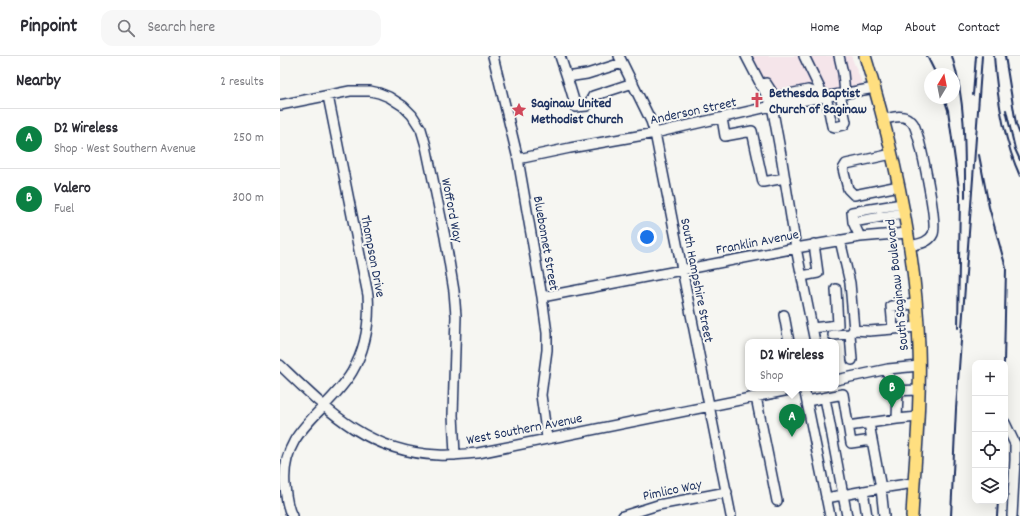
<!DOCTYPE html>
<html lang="en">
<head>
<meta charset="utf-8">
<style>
	body { margin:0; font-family:Dekko,sans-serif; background:#f7f7f7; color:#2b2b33 }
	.controls { position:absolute; right:12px; bottom:12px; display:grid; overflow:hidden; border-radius:8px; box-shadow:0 4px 16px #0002 }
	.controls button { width:36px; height:36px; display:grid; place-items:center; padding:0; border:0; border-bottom:1px solid #e1e1e2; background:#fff; color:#2b2b33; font:20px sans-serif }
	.compass { position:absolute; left:644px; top:12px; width:36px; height:36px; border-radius:50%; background:#fff; box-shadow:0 4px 16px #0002; rotate:10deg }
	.you { position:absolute; left:367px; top:181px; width:14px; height:14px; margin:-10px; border:3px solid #fff; border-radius:50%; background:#1a73e8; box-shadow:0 0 0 6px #1a73e833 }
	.badge { display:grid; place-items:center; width:26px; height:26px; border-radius:50%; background:#0b8043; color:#fff; font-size:13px; font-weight:700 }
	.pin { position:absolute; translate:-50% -33px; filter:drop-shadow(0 1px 2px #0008) }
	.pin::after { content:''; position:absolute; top:21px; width:14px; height:12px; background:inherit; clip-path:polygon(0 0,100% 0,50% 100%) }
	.popup { position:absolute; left:465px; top:283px; width:94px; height:52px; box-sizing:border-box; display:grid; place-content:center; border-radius:8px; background:#fff; filter:drop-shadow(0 1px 3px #0005); font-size:13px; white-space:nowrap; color:#7c7c81 }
	.popup b { font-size:15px; color:#2b2b33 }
	.popup::after { content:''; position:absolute; left:50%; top:100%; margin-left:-8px; border:8px solid transparent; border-top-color:#fff }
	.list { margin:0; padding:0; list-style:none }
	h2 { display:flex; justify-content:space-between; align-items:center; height:52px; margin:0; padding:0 16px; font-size:17px }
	h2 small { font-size:13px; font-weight:400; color:#7c7c81 }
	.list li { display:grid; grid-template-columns:26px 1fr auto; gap:12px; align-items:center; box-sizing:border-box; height:60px; padding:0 16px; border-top:1px solid #e1e1e2 }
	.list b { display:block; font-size:15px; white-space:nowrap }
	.list p { margin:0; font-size:13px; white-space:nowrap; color:#7c7c81 }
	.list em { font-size:13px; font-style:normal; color:#7c7c81 }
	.icon { flex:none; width:22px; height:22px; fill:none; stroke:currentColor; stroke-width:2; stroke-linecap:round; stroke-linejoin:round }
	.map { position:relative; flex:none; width:740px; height:460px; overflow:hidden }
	header { display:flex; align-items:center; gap:24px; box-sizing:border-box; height:56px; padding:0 20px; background:#fff; border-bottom:1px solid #e1e1e2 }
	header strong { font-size:19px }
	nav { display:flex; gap:22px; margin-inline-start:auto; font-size:14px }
	.search { width:280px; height:36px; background:#f7f7f7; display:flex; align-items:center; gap:10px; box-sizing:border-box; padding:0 14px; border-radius:12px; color:#7c7c81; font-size:15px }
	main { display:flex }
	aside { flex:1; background:#fff }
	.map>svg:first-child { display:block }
	.built { fill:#f5e5ea }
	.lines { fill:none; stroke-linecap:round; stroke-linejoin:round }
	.minor-casing { stroke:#1b2f5e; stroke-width:12 }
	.major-casing { stroke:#1b2f5e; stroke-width:14 }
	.minor { stroke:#f6f6f2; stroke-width:9 }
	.major { stroke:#ffdf80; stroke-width:11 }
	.rail { stroke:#1b2f5e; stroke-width:2 }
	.labels { text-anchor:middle; stroke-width:4; stroke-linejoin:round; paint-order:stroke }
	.poi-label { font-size:14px; font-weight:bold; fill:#1b2f5e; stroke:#f6f6f2; text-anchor:start }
	.street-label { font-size:14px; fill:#1b2f5e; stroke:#f6f6f2 }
</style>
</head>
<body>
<header>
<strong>Pinpoint</strong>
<div class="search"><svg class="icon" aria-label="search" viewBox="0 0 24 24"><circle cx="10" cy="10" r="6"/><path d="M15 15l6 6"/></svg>Search here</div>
<nav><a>Home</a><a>Map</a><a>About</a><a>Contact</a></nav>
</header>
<main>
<aside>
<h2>Nearby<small>2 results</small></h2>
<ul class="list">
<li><span class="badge">A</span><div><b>D2 Wireless</b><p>Shop · West Southern Avenue</p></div><em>250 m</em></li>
<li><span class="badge">B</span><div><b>Valero</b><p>Fuel</p></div><em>300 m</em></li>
</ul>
</aside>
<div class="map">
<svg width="740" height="460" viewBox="0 0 740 460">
	<rect width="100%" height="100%" fill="#f6f6f2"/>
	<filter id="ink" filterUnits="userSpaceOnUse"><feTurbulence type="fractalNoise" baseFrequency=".025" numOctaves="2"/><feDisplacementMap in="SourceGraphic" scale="8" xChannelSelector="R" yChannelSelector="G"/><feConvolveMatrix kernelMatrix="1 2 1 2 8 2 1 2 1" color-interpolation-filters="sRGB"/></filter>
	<g filter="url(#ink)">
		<path class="built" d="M469,0h52l19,39 -47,7z
			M526,0h45l12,29 -38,9z"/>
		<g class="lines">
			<g class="minor-casing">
				<path id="minor" d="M213,0l25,103 24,138 5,36v17l-6,45 6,43
					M280,0l7,21
					M339,0l32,65 4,12 76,383
					M466,0l26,50 9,49 15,93 19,94
					M524,0l20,41
					M559,0l4,17 2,20
					M342,7l-35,11 -20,3 9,30 11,-1 6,-10 40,-13
					M480,29l6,-2 9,14 33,-7 4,1 2,8
					M546,40l6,30 3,1 9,-2 2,-3 -6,-28
					M0,49l70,-14h20l9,2 10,4 14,9 9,9 9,14 5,17 19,91 9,54 2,25 -3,99 2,40
					M442,62l3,18 27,-5 11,51 22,-4
					M604,63c7,-1 17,-5 24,0 2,1 5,4 6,6 6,13 24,97 19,109 -4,9 -15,10 -24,12
					M612,98l-46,10 -3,5 5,20 6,6 45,-9
					M238,103l52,-11 85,-15 117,-27 103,-18
					M573,166l51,-9
					M580,181l-7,-15 -1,-10 50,-8
					M560,184l10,43 4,47 -4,4
					M522,220l16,-3 -4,-29
					M262,241l254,-49 64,-11 47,-4
					M504,259l5,27
					M532,272l26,-3 -2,-36
					M613,273l-2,-23 25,-2
					M574,274l15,1 49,-4
					M553,279l17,-1 2,26
					M0,309c48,46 87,87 158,90 14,1 27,-1 40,-2l321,-65
					M608,313l2,22 29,-1
					M556,324l52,-11 31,-3
					M524,332l26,128
					M476,341l21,104
					M545,342l22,118
					M527,345l36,-7 8,49 21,-3 9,48 3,28
					M617,363l1,-28
					M589,367l28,-4 21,-2
					M725,367l10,21v16l-3,56
					M568,370l21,-3 3,17
					M583,435l4,25
					M546,442l55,-10 33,-5
					M12,460c-5,-9 -6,-19 -7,-30 -5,-57 42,-72 67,-114 14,-24 18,-49 16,-77l-40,-199
					M343,460l35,-11 69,-13"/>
			</g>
			<g class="major-casing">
				<path id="major" d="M585,0c29,94 51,192 54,291 2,56 -4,113 -7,169"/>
			</g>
			<use href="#minor" class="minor"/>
			<use href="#major" class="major"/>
			<path class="rail" d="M647,0l9,18
				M672,0c14,46 13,94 13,142
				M714,0c3,41 9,83 26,120
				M725,0l11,68 4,11
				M693,39l3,-39
				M664,42l4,12 12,86 -2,132
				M726,54l9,39 5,11
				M699,99l10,52 17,61 -2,95
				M671,460l5,-107 26,-353
				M717,460l1,-15"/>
		</g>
	</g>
	<defs>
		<g id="church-bare" transform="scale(1.2)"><path d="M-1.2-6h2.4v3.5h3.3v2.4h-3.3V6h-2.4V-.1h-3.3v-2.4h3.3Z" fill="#d1495b" stroke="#f6f6f2" stroke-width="2.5" paint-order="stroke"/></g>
		<g id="sight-bare" transform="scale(1.2)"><path d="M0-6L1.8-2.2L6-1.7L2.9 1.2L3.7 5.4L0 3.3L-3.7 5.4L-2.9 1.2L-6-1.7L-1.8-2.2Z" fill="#d1495b" stroke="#f6f6f2" stroke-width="2.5" paint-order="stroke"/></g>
	</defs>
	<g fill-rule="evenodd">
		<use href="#church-bare" x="477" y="44"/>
		<use href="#sight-bare" x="239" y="54"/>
	</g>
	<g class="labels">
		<g class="poi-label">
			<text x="489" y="41">Bethesda Baptist<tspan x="489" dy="16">Church of Saginaw</tspan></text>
			<text x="251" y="51">Saginaw United<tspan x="251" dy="16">Methodist Church</tspan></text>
		</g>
		<g class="street-label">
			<text transform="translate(413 54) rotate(-12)" y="5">Anderson Street</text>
			<text transform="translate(173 154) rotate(79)" y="5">Wofford Way</text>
			<text transform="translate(477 185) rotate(-11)" y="5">Franklin Avenue</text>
			<text transform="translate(267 187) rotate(80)" y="5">Bluebonnet Street</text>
			<text transform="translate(94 200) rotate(79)" y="5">Thompson Drive</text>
			<text transform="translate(418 224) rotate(79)" y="5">South Hampshire Street</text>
			<text transform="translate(616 229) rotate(-96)" y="5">South Saginaw Boulevard</text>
			<text transform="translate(244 372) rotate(-11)" y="5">West Southern Avenue</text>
			<text transform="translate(392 433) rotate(-12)" y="5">Pimlico Way</text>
		</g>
	</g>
</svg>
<div class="controls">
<button>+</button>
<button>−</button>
<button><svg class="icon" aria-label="locate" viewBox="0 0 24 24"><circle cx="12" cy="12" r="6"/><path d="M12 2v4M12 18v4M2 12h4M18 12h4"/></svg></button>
<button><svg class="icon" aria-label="layers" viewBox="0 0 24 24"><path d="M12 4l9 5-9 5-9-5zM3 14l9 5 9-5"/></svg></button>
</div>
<svg class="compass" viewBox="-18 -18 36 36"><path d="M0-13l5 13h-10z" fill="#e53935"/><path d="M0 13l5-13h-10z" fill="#7c7c81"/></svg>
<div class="you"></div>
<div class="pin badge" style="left:512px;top:381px">A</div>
<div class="popup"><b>D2 Wireless</b>Shop</div>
<div class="pin badge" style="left:612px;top:352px">B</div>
</div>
</main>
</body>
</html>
